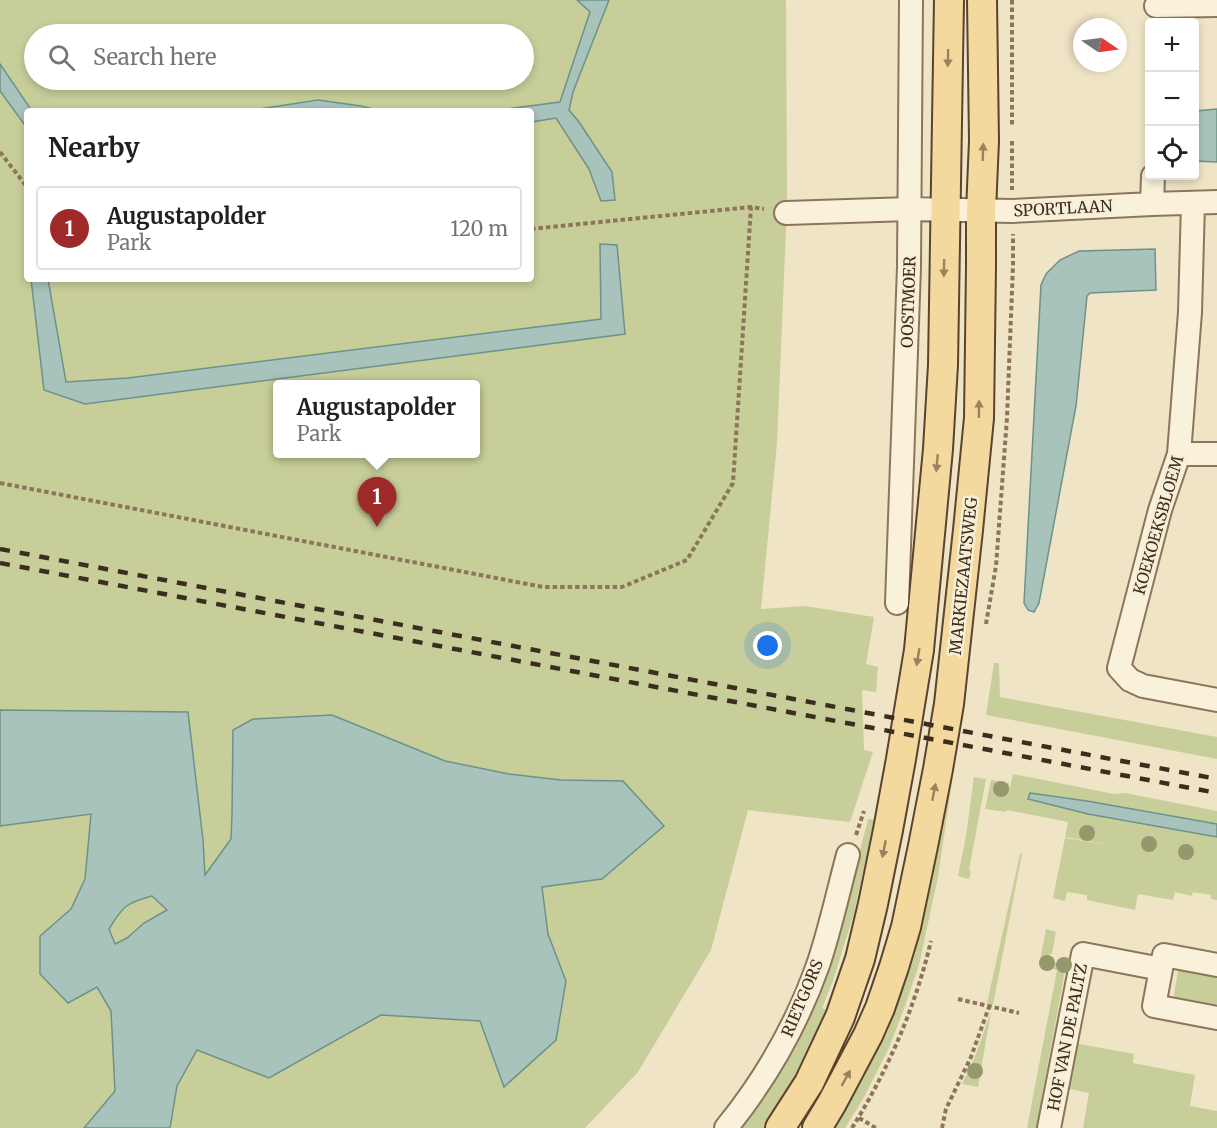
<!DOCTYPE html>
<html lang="en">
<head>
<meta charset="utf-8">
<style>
	body { margin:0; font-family:Merriweather,serif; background:#f2f2f2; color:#202124 }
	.controls { position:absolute; right:18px; top:18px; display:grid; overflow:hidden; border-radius:6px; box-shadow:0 3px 9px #0003 }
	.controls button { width:54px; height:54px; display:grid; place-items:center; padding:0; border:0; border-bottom:2px solid #e0e0e0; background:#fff; color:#202124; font:30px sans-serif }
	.compass { position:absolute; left:1073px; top:18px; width:54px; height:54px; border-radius:50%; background:#fff; box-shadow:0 3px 9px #0003; rotate:103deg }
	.you { position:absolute; left:768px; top:646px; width:21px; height:21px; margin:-15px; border:4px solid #fff; border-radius:50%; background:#1a73e8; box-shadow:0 0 0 9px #1a73e833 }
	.badge { display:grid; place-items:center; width:39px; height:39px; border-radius:50%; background:#9d2929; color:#fff; font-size:20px; font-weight:700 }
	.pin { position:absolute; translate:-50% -50px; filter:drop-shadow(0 2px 3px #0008) }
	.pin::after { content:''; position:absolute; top:32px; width:21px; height:18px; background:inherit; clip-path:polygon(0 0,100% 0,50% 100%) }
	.popup { position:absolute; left:273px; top:380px; width:207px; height:78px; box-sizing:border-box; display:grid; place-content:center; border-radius:6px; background:#fff; filter:drop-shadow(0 2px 4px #0005); font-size:20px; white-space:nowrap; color:#757577 }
	.popup b { font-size:22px; color:#202124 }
	.popup::after { content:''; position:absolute; left:50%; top:100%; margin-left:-12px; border:12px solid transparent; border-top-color:#fff }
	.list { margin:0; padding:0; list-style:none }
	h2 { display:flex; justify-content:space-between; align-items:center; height:78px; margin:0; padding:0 24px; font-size:26px }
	h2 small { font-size:20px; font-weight:400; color:#757577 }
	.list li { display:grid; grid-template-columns:39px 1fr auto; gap:18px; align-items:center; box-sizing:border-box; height:84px; margin:0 12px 12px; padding:0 12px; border:2px solid #e0e0e0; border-radius:6px }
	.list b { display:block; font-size:22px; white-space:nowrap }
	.list p { margin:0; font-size:20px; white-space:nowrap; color:#757577 }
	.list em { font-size:20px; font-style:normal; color:#757577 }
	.icon { flex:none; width:33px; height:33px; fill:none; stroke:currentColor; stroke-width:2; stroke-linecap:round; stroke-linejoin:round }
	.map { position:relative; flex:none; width:1217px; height:1128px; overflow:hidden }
	.search { position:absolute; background:#fff; box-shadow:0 3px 9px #0003; left:24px; top:24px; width:510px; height:66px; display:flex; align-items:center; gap:15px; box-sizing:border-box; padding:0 21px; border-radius:33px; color:#757577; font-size:22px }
	.panel { position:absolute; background:#fff; box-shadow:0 3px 9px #0003; left:24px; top:108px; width:510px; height:174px; border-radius:6px }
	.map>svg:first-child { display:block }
	.green { fill:#c8ce99; fill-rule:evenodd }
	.water { fill:#a7c3bb; stroke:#6d9289; stroke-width:1.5; fill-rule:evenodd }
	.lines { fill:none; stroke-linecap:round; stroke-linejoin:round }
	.minor-casing { stroke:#8c755b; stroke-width:26 }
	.major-casing { stroke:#5a432f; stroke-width:32 }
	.path { stroke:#8c755b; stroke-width:4; stroke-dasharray:4.5 3; stroke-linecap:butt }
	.minor { stroke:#faf1da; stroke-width:22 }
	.major { stroke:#f3d99e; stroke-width:28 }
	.rail { stroke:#3c2d1f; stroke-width:4.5; stroke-dasharray:10 10; stroke-linecap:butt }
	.tree { fill:#95986d }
	.oneway { fill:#98835e }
	.labels { text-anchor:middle; stroke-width:5; stroke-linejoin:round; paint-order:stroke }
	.street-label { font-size:16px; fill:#3c2d1f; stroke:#f7eed6 }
</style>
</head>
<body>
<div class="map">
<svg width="1217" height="1128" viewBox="0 0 1217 1128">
	<rect width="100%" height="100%" fill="#f0e4c6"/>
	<path class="green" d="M0,0h786l1,196 -1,33 -9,214 -16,166 44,-3 69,11 -8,47 12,3 -2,25 -14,-2 2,60 9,2 -23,70 -102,-12 -37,140 -73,122 -53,56h-585zM34,34h490v46h-490zM27,111h504v168h-504zM278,384h198v70h-198z
		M994,663h5l1,34 217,40v22l-231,-44z
		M955,762l-17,115 -19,88 -15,44 -16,41 -25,49 -18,29h-20l52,-96 9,3 21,-56 8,-26 9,-36z
		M1013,774l101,20 11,-1 92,18v89l-6,-1v-4l-18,-3 -1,4 -17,-4 -2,8 -35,-6 -3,16 -48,-10v-5l-20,-3 -2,9 -12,-3 12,-60 52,8 -52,-9 3,-15 -61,-12 -1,2 -21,-3 6,-29 18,3v4h1z
		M974,777l12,2 -17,91 2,1 -2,8 -11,-3 8,-40z
		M869,819l5,1 -20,93 -21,68 -11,27 9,4c-19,40 -41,79 -67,116h-26l115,-253 15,-55z
		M1020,854h2l-29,151 -6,-2z
		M1046,929l10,3 -4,22h-3l-1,7 18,4 -25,136v2l-2,13 7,1 -2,11h-17l30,-158 -18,-4z
		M1182,968l35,4v32l-6,3 -32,-6 -5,-6 4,-25z
		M991,1012l-13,75 -16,-3 12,-25z
		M1074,1043l60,11 -1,9 62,12 -5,31 27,5v17h-134l6,-35 -23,-5z"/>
	<path class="water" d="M577,0h32l-36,92 -4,18 10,12 33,50 3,28 -14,1 -12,-32 -33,-51 -25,4v-11h-40l69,-9 30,-90z
		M0,64l32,47h-5v17l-27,-37z
		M318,100l43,6 20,5h-136z
		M1217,109v53l-22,-1v-50z
		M600,244l17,1 8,89 -540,70 -41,-14 -13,-111h17l18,103 62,-4 473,-59z
		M1155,249l1,41 -66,3 -3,3 -11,110 -37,197 -5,9 -6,-2 -4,-7 17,-318 5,-11 14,-14 19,-9z
		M0,710l188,2 15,128 2,35 26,-36 1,-25 1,-84 20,-11 79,-4 113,46 64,13 52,6 62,1 41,45 -62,53 -60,8 6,47 18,47 -10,59 -52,47 -24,-66 -99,-6 -112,63 -72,-28 -20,36 -7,42h-86l31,-37 -4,-80 -14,-24 -29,16 -28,-29v-38l31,-27 14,-30 6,-65 -91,12zM152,896l15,14 -23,13 -17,15 -12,6 -6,-15c14,-23 17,-26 43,-33z
		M1030,793l57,8 130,23v13l-129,-23 -60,-15z"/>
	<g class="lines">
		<g class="minor-casing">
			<path id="minor" d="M1156,6l61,-1
				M1193,203l-3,109 -11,142 -19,56 -41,158 11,12 13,6 74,14
				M1152,204l1,-28
				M786,213l123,-4 104,2 139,-7 65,-2
				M1179,454h38
				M897,603l12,-336 2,-267
				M1161,969l-7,37 63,12
				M726,1128c39,-48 71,-104 92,-163 12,-35 20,-73 30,-110
				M1049,1128l34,-174 78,15 3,-14 53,10"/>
		</g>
		<g class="major-casing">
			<path id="major" d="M780,1128l29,-45 31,-66 20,-58 13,-55 15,-74 13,-71 18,-109 19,-201 5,-84 6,-365
				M817,1128l15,-25 36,-68 12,-27 14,-41 12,-40 17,-81 15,-77 11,-65 19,-174 11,-112 2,-152v-55l3,-70 -2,-141"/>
		</g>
		<path class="path" d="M1012,0v127
			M1012,141v49
			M0,152l27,35
			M531,229l220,-22
			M0,483l543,104h79l65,-27 46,-77 18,-276 13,2
			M986,624l10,-58 11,-148 6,-153v-31
			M856,835l8,-24
			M958,999l61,14
			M859,1118l17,10
			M852,1128c36,-58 63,-120 79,-187
			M942,1128l4,-19 25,-52 18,-50"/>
		<use href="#minor" class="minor"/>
		<use href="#major" class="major"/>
		<path class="rail" d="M0,549l1217,230
			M0,563l1217,230"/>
	</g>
	<g class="tree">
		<circle cx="1001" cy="789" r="8"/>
		<circle cx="1087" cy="833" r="8"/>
		<circle cx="1149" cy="844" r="8"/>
		<circle cx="1186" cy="852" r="8"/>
		<circle cx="1047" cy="963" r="8"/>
		<circle cx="1064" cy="965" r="8"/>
		<circle cx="975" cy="1071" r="8"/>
	</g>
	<defs><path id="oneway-solid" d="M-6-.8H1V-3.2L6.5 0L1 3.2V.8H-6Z" transform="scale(1.5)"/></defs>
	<g class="oneway">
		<use href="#oneway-solid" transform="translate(948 58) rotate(91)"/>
		<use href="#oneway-solid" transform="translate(983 152) rotate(-88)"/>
		<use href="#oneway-solid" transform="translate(944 268) rotate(91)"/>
		<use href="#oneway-solid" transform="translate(979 409) rotate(-89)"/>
		<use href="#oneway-solid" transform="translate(937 463) rotate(95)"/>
		<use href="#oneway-solid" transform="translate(918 657) rotate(99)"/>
		<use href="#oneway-solid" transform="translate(934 792) rotate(-79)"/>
		<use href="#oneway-solid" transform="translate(884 849) rotate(101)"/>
		<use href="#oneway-solid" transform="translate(846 1078) rotate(-61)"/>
	</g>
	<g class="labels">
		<g class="street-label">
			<text transform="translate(1063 208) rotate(-3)" y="6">SPORTLAAN</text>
			<text transform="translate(908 302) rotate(-88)" y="6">OOSTMOER</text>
			<text transform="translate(1158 525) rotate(-74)" y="6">KOEKOEKSBLOEM</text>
			<text transform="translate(963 576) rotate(-84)" y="6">MARKIEZAATSWEG</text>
			<text transform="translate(802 998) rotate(-67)" y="6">RIETGORS</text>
			<text transform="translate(1067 1037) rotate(-79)" y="6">HOF VAN DE PALTZ</text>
		</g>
	</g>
</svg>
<div class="controls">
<button>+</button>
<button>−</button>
<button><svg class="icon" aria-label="locate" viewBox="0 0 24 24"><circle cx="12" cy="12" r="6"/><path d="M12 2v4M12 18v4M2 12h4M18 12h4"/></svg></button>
</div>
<svg class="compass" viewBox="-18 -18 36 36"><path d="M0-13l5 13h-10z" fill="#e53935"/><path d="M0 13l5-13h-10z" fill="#757577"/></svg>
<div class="you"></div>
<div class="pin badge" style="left:377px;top:527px">1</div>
<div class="popup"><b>Augustapolder</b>Park</div>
<div class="search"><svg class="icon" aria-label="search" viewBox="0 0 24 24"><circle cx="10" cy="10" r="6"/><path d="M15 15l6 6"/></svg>Search here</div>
<section class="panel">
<h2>Nearby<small></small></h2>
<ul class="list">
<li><span class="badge">1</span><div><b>Augustapolder</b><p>Park</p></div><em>120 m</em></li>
</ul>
</section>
</div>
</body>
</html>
